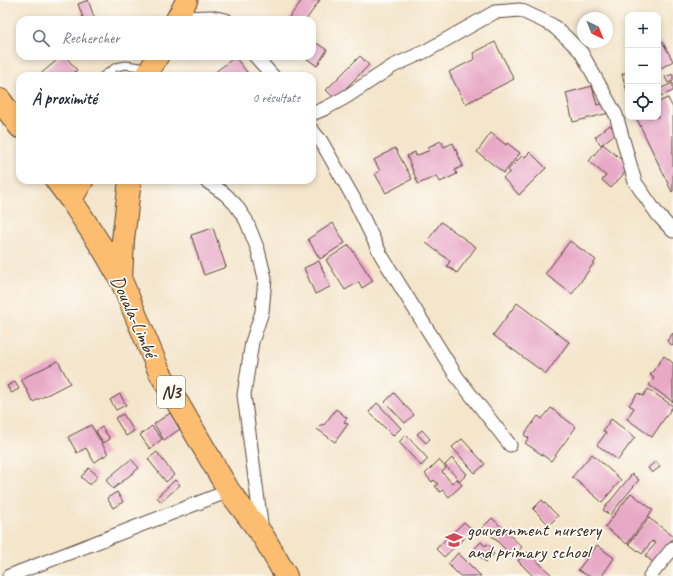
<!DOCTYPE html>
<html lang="fr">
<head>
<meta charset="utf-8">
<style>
	body { margin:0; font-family:Caveat,sans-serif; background:#f2f2f3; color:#1f2937 }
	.controls { position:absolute; right:12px; top:12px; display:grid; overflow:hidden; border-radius:8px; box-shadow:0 2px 6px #0003 }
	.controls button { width:36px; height:36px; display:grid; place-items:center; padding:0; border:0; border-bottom:1px solid #e0e1e3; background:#fff; color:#1f2937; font:20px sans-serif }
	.compass { position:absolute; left:577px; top:12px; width:36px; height:36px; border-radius:50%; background:#fff; box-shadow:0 2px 6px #0003; rotate:137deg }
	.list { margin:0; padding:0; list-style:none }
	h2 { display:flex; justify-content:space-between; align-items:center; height:52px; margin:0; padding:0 16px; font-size:17px }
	h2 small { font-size:13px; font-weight:400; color:#747a83 }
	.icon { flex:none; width:22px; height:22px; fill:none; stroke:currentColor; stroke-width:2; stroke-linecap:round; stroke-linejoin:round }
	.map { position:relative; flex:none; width:673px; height:576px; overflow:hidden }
	.search { position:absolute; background:#fff; box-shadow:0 2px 6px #0003; left:16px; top:16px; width:300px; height:44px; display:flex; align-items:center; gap:10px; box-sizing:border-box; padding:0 14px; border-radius:12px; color:#747a83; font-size:15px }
	.panel { position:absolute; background:#fff; box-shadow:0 2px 6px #0003; left:16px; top:72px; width:300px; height:112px; border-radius:12px }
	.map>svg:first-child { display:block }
	.building { fill:#e8a9c7 }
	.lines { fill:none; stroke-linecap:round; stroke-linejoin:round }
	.lane-casing { stroke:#574638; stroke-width:9 }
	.street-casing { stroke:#574638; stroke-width:15 }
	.primary-casing { stroke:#574638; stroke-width:23 }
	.highway-casing { stroke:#574638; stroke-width:24 }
	.lane { stroke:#fff; stroke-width:7 }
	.street { stroke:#fff; stroke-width:13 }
	.primary { stroke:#fcbd6f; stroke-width:21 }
	.highway { stroke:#fcbd6f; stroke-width:22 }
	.labels { text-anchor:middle; stroke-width:3.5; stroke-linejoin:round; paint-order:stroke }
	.shield { fill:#fdfcf7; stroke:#75695f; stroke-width:1 }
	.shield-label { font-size:18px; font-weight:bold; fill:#3b2a1e }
	.street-label { font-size:19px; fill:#3b2a1e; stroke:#fdfcf7 }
	.poi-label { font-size:19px; fill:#3b2a1e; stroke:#fdfcf7; text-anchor:start }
</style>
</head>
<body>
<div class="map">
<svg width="673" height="576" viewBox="0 0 673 576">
	<rect width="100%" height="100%" fill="#fdfcf7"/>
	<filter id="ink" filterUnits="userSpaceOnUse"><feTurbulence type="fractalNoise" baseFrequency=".025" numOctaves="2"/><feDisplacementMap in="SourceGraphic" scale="8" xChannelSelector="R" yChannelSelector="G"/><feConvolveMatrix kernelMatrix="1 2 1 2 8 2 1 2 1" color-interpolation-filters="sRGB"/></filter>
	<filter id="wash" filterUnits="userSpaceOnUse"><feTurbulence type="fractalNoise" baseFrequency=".012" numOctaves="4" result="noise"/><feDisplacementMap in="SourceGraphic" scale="16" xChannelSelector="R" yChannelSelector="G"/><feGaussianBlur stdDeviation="0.9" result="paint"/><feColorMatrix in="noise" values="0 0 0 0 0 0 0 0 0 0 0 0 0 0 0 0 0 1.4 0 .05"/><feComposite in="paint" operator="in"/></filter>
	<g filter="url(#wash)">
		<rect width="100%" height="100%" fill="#f4e5cb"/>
		<g id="blocks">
			<path class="building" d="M88,0l7,20h-11l-6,-16z
				M302,0h18l-14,20h-19z
				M312,40l15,10 -10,16 -14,-10h9z
				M662,41l11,20 -15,9v-26z
				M495,42l19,37 -49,25 -16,-32 26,-13 -2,-6z
				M62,56h3l12,14 -6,6h-33z
				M360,56l9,9 -34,34 -9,-9z
				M235,57l15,19h-40z
				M628,72v23l-6,-21z
				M673,74v7l-5,2 -3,-6z
				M673,83v8l-12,5 -2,-7z
				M592,86l5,19 9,-2 3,10 -36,9 -7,-29z
				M668,98l5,10v83l-1,1 -36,-75h22v-15z
				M610,125l6,8 -15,12 -6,-8z
				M491,133l15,12 1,-2 13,10 -16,20 -27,-21z
				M441,141l3,6 9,-4 10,23 -8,4 2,4 -17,8 -3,-6 -19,8 -11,-28 8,-4 1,4 14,-6 -2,-3z
				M603,144l27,23 -19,21 -9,-8 4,-4 -17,-15z
				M395,148l17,31 -26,14 -11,-19 5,-3 -6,-11z
				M530,152l16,16 -27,27 -16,-17 7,-6 -2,-2 15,-15 2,2z
				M441,222l35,25 -19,26 -10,-7 3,-5 -24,-18z
				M333,223l12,20 -25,16 -12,-20z
				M213,228l13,39 -22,8 -13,-40z
				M570,241l26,19 -24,34 -27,-20z
				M349,245l24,36 -11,7 -3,-6 -14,8 -19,-30z
				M319,261l11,26 -15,7 -11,-26z
				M517,303l52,39 -23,32 -53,-39z
				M673,333v13l-6,-5z
				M664,356l9,7v39l-24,-17 5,-7 -4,-3z
				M58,361l12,22 -37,19 -12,-23z
				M15,382l4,7 -8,4 -4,-7z
				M648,389l25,17 -21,31 -25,-18 7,-11 -5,-3 9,-12 5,3z
				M394,393l20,22 -9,8 -20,-21z
				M120,394l6,11 -10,5 -6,-10z
				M377,403l24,25 -8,8 -24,-24z
				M551,408l25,19 -25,34 -26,-18 4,-5 -5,-3 14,-19 4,3z
				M336,409l11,9 -3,4 4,2 -13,18 -18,-13 5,-5 2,1z
				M170,413l10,16 -16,11 -10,-16z
				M123,414l11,17 -8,5 -11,-18z
				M611,419l24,18 -17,23 -21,-15 9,-12 -3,-2z
				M91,425l17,29 -14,8 -8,-14 -9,5 -9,-16z
				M152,426l10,13 -12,10 -10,-14z
				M102,427l8,12 -7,4 -7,-12z
				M422,430l8,9 -4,4 -9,-9z
				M406,435l22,24 -7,7 -22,-24z
				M462,439l23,25 -10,9 -23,-26z
				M157,452l17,23 -8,7 -18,-23z
				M592,454l29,26 -19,22 -30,-25z
				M452,458l15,16 -7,7 -15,-16z
				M131,459l8,9 -26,21 -7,-9z
				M439,460l7,8 -4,4 10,11 5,-4 5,6 -13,12 -6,-7 -3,2 -5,-6 3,-2 -4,-4 -2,2 -7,-8z
				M656,461l4,6 -8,6 -4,-5z
				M89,468l9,8 -8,9 -9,-8z
				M632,474l7,6 -29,35 -7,-5z
				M175,480l5,5 -19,17 -4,-5z
				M117,492l6,10 -10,6 -6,-10z
				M631,493l22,17 -26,34 -22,-17z
				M542,500l16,16 -9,9 -16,-16z
				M492,518l30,29 -9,10 -30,-30z
				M649,518l24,18v2l-19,25 -9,-7 11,-13 -4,-2 -10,13 -13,-10z
				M464,522l9,8 -29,27 -8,-8z
				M481,542l4,4 2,-2 5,4 -3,2 5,4 -8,8 -13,-12z
				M597,545l17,13 -12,18h-14l-10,-6z
				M527,552l26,24h-20l-15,-15z
				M458,553l23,23h-21l-12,-12z"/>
		</g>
	</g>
	<g filter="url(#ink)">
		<use href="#blocks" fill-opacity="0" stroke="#574638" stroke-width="1"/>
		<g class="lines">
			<g class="lane-casing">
				<path id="lane" d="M103,76l13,-9 10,-2 21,3"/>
			</g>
			<g class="street-casing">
				<path id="street" d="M178,18l33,-1 15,3
					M255,56l18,20
					M312,114l14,-6 20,-11 47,-31 33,-15 69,-39 25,-2 32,15 15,13 14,14 35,63 19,67 23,33 15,16
					M312,130l9,11 33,58 27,56 76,122 53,68
					M205,180l20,14 10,10 11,16 12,30 7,28 -3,34 -10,30 -8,53 18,136
					M9,576l220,-85
					M650,576l23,-28"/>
			</g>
			<g class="primary-casing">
				<path id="primary" d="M176,20l11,-20
					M146,76l12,-20
					M71,200l12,-20"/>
			</g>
			<g class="highway-casing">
				<path id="highway" d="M0,100l20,27
					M56,180l15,20 34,52 16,28 38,91 70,120 34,45 23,40
					M121,280l2,-40 7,-60"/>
			</g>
			<use href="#lane" class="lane"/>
			<use href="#street" class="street"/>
			<use href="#primary" class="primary"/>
			<use href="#highway" class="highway"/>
		</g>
	</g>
	<defs>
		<g id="school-bare" transform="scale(1.38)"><path d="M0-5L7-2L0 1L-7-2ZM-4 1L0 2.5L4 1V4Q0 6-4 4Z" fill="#d1495b" stroke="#fdfcf7" stroke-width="2.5" paint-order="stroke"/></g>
	</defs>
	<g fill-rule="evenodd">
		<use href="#school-bare" x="454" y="540"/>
	</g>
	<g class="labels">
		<rect class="shield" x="157" y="376" width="28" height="32" rx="3"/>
		<g class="shield-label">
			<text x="171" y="398">N3</text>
		</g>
		<g class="street-label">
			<text transform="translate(135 316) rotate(66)" y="7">Douala-Limbé</text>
		</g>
		<g class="poi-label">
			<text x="467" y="536">gouvernment nursery<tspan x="467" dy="22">and primary school</tspan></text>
		</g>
	</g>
</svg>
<div class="controls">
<button>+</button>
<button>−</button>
<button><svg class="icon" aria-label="locate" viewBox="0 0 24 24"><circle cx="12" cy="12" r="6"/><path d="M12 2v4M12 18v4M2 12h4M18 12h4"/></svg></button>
</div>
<svg class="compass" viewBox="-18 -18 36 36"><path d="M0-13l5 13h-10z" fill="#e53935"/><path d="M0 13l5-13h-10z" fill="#747a83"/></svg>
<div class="search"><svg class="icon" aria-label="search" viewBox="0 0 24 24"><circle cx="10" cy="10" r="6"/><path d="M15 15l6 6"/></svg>Rechercher</div>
<section class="panel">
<h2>À proximité<small>0 résultats</small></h2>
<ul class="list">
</ul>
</section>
</div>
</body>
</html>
